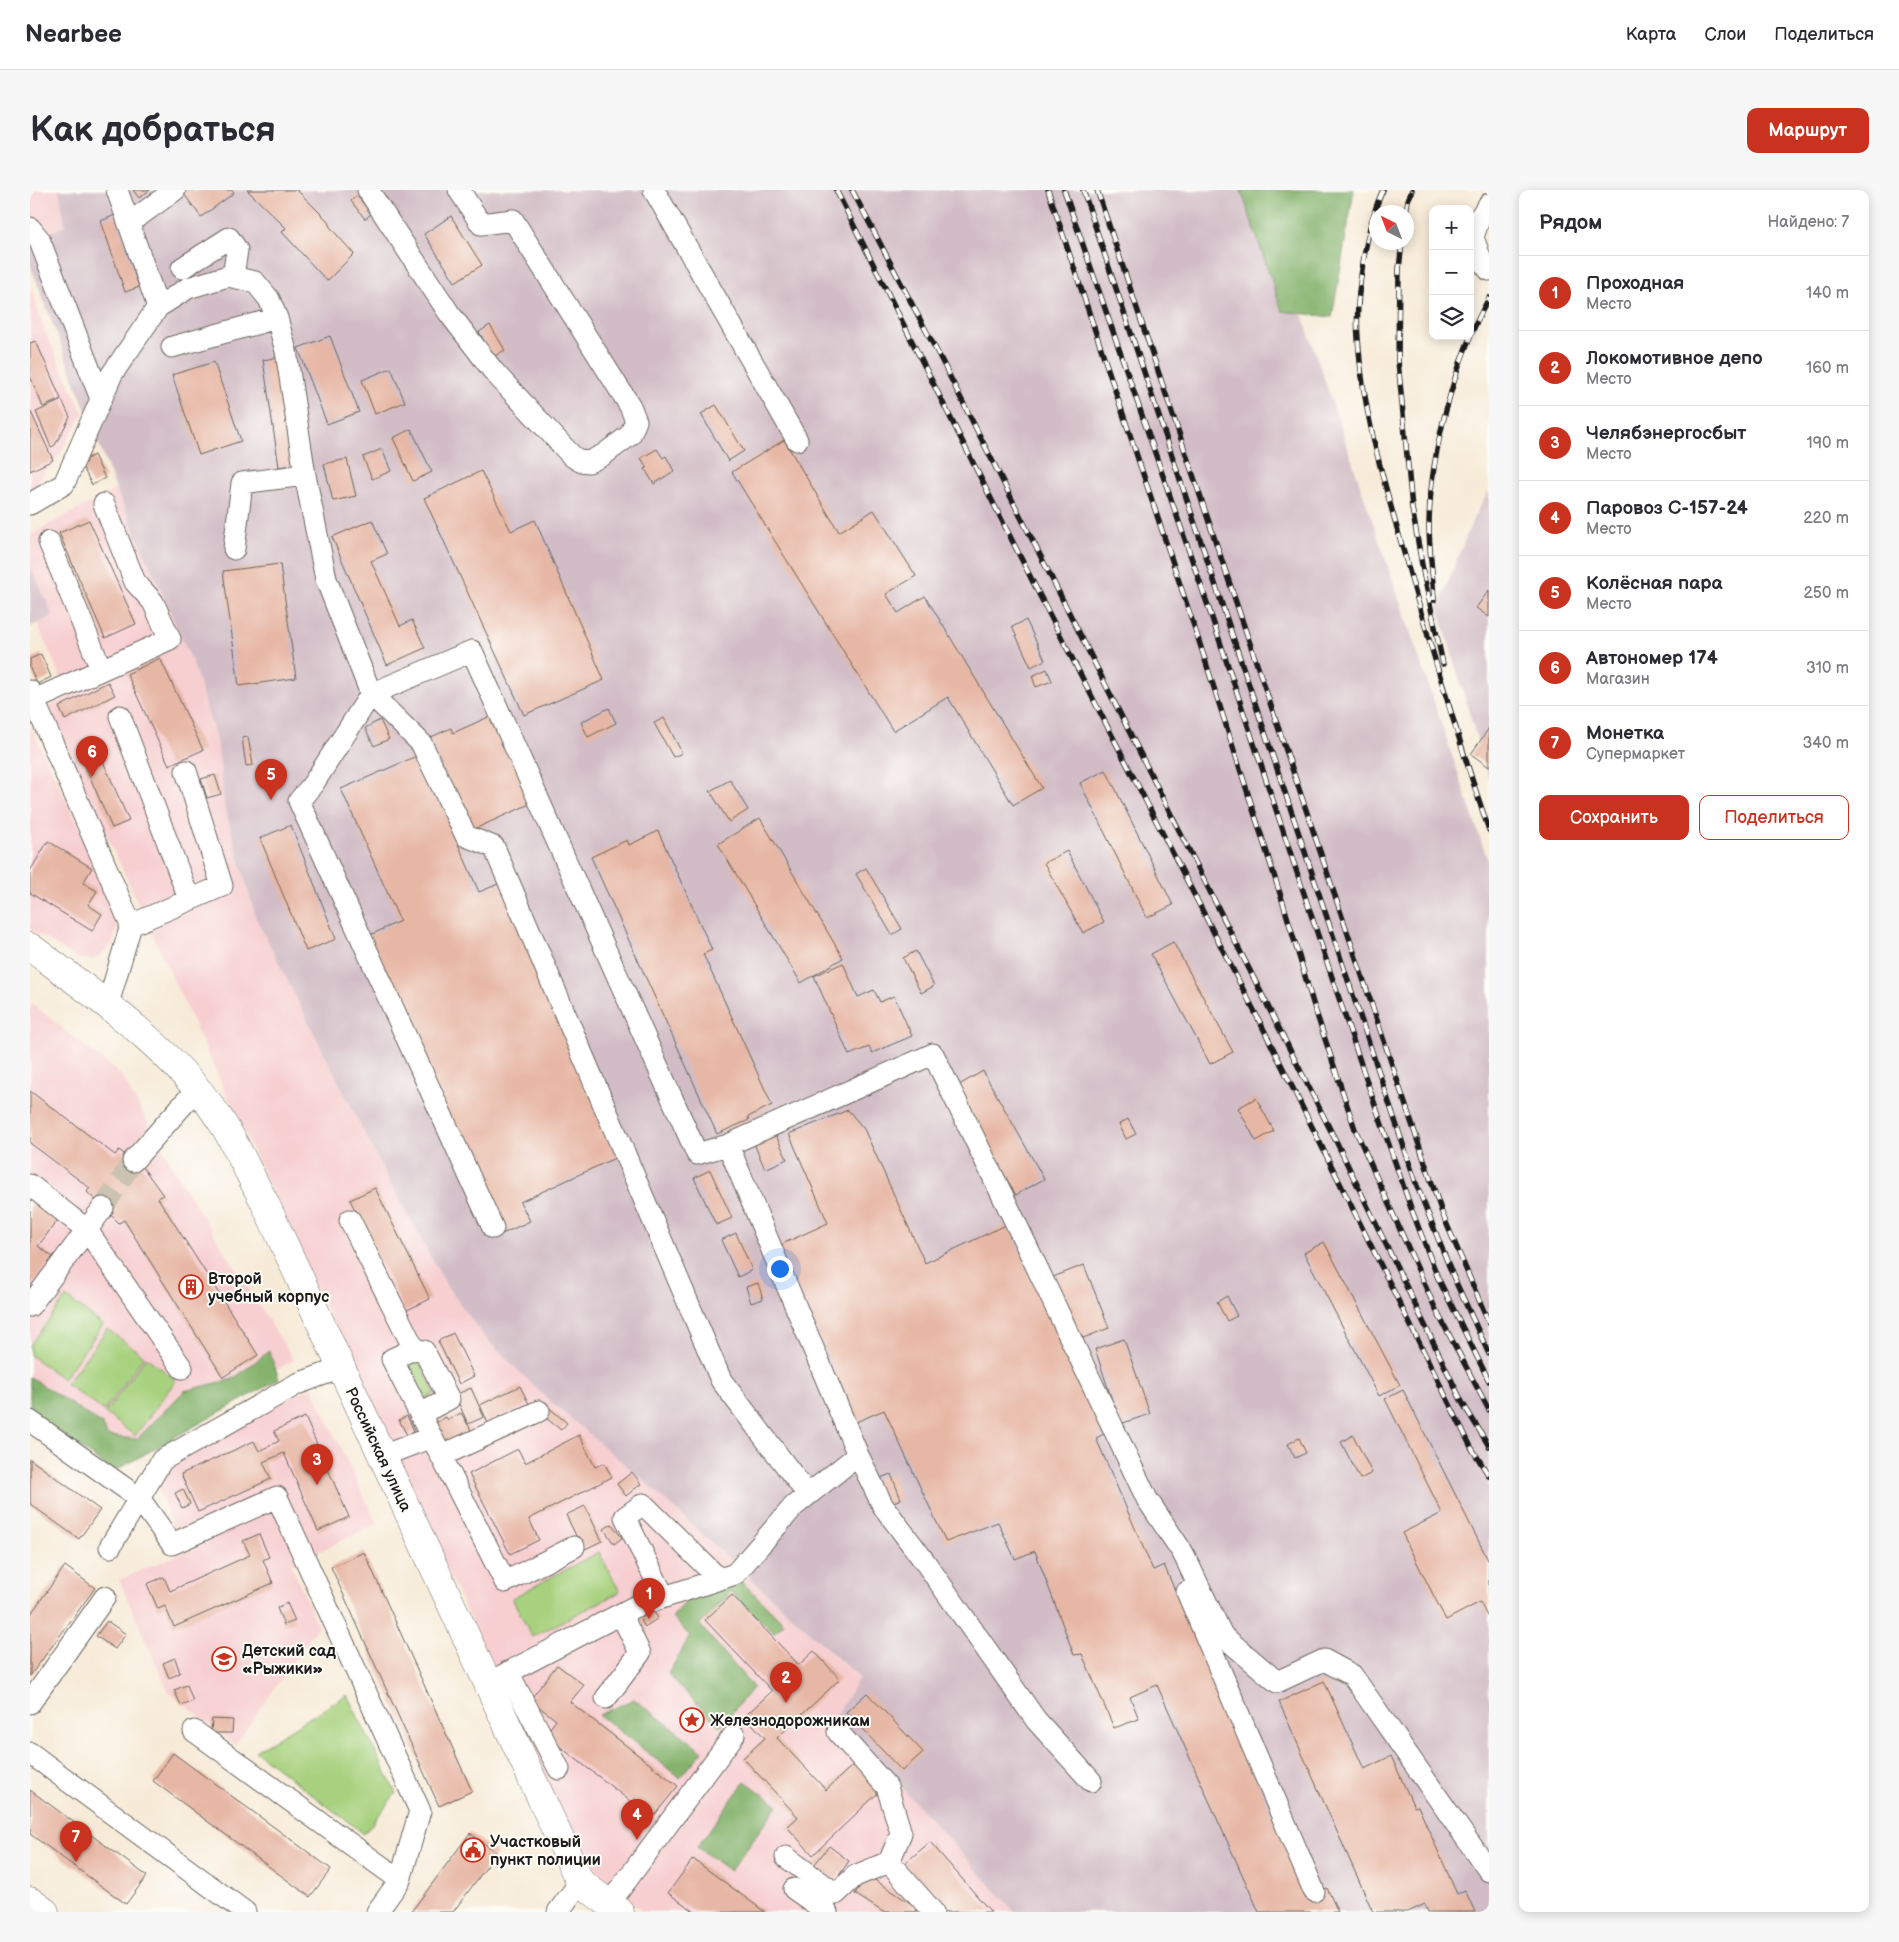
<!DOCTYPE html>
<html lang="ru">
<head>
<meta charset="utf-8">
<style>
	body { margin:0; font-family:"Balsamiq Sans",sans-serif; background:#f7f7f7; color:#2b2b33 }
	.controls { position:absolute; right:15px; top:15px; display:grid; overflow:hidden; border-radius:10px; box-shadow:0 2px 12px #0003 }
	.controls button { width:45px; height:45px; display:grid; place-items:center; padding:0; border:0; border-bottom:1px solid #e1e1e2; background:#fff; color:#2b2b33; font:25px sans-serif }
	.compass { position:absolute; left:1339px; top:15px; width:45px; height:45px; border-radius:50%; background:#fff; box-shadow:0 2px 12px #0003; rotate:318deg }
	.you { position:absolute; left:749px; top:1078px; width:18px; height:18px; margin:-12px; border:4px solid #fff; border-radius:50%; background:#1a73e8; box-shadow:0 0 0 8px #1a73e833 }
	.badge { display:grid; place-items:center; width:32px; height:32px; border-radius:50%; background:#c8321e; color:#fff; font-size:16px; font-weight:700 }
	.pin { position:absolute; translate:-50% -41px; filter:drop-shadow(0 1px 2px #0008) }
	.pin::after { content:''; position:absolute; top:26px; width:18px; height:15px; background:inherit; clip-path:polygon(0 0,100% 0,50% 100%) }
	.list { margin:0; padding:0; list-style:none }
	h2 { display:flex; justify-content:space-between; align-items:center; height:65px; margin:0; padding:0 20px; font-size:21px }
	h2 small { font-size:16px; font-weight:400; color:#7c7c81 }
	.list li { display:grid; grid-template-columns:32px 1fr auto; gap:15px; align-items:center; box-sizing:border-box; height:75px; padding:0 20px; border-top:1px solid #e1e1e2 }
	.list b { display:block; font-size:19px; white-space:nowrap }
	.list p { margin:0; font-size:16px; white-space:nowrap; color:#7c7c81 }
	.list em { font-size:16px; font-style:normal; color:#7c7c81 }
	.actions { display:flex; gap:10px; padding:15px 20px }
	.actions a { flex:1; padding:11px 0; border:1px solid #c8321e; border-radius:10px; text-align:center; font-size:18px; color:#c8321e }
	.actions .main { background:#c8321e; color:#fff }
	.icon { flex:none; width:28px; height:28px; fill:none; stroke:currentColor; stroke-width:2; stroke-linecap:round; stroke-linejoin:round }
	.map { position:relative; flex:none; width:1459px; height:1722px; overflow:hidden; border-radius:10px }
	header { display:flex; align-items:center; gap:30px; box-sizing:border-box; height:70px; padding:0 25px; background:#fff; border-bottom:1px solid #e1e1e2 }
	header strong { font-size:24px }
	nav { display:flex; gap:28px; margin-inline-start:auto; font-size:18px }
	.intro { display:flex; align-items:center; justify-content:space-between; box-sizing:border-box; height:120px; padding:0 30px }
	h1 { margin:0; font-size:35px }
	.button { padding:12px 22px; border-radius:10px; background:#c8321e; color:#fff; font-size:18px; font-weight:700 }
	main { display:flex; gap:30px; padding:0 30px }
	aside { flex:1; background:#fff; border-radius:10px; box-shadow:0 2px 12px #0003 }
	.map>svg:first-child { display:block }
	.built { fill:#f7cfd1 }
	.industrial { fill:#d2bdc6 }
	.green { fill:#a7d17e; stroke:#62764d }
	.forest { fill:#85b36d; stroke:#506844 }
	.building { fill:#e7b7a5 }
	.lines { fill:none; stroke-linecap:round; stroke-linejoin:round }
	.minor-tunnel { stroke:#cbc2b2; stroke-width:21; stroke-dasharray:21 11; stroke-linecap:butt }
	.minor-casing { stroke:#69645e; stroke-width:23 }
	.major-casing { stroke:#69645e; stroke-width:29 }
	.minor { stroke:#fff; stroke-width:21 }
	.major { stroke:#fff; stroke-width:28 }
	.rail-casing { stroke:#1c1c1c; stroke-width:5.5 }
	.rail { stroke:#fdfcf7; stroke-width:4; stroke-dasharray:11; stroke-linecap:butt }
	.labels { text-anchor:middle; stroke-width:4; stroke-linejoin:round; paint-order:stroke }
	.poi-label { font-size:16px; font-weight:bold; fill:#1c1c1c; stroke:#fdfcf7; text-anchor:start }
	.street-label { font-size:16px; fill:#1c1c1c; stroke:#fdfcf7 }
</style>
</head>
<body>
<header>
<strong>Nearbee</strong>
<nav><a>Карта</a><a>Слои</a><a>Поделиться</a></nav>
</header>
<div class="intro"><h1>Как добраться</h1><a class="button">Маршрут</a></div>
<main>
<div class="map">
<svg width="1459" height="1722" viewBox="0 0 1459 1722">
	<rect width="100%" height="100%" fill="#fdfcf7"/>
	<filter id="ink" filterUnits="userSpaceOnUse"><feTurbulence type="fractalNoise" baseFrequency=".02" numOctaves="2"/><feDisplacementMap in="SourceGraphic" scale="10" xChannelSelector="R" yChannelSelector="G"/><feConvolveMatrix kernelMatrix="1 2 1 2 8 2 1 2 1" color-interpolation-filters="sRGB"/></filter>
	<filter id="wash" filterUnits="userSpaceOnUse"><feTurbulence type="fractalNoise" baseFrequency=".0096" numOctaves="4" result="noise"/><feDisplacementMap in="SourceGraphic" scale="20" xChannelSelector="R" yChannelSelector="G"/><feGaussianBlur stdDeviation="1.12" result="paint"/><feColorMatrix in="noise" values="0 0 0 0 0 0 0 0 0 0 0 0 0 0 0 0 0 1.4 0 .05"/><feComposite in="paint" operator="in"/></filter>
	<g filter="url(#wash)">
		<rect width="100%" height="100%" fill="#f7ebd8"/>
		<path class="built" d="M0,0h29l6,35 -35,19z
			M0,95l15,47 38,81 -23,41 -30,37z
			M86,299l77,175 25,83 6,59 32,112 123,244 67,123 40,54 59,58 96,81 218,201 -23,37 179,196h-371l-36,-27 -32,-37 -529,-1141 22,-10 -39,-90v-72z
			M0,536l84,172 6,21 -8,26 -13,12 -9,3 -14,-2 -46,-29z
			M0,812l91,73 68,120 105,165 -153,86 -62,-10 -49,-35z
			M282,1197l65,137 -86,41 27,61 -83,119 -67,-54 -49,-111 65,-28 -36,-88z"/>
		<path class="industrial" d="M29,0h1201l229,674v1048h-474l-179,-196 23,-38 -218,-200 -96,-81 -59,-58 -40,-54 -67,-123 -123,-244 -32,-112 -6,-59 -25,-83 -77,-175 -86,-225v-20l35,-19z
			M1459,301v288l-51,-172 36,-90z
			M0,375l23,51 -23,11z"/>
		<path class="green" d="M36,1107l37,28 -40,54 -33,-24v-10z
			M77,1139l37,27 -40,55 -38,-27z
			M116,1167l30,23 -41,56 -30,-23z
			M388,1169l17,35 -10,4 -17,-34z
			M569,1362l21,40 -88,45 -20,-39z
			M317,1505l49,98 -32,41 -109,-83z"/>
		<path class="forest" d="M1211,0h113l-22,127 -50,-6z
			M239,1161l10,28 -161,90 -7,1 -81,-58v-35l73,48 4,11 30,3 47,-48 49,-12z
			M710,1390l44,43 -10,10 -43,-41 -31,33 53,62 -33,40 -52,-53 22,-38 -18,-19 23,-25z
			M604,1509l69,52 -23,27 -81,-63z
			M715,1591l33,24 -48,66 -33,-24z"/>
		<g id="blocks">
			<path class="building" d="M103,0h17l-11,8z
				M151,0h51l2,3 -33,24z
				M217,0h50l30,30 3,7 24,27 -27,27 -45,-49 4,-4z
				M327,5l14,19 -6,5 -14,-18z
				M85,25l24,72 -14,5 -24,-71z
				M421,26l31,49 -27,17 -31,-48z
				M460,135l15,25 -12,7 -14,-25z
				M300,146l29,76 -32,12 -29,-76z
				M6,151l25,58 -18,8 -13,-31v-33z
				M249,167l19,107 -19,3 -16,-107z
				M184,172l27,79 -42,14 -27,-80z
				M361,178l14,34 -30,12 -13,-34z
				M32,210l8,17 -15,28 -4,2 -15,-35z
				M686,215l28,46 -16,10 -27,-47z
				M0,220l23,50 -23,11z
				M381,239l21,43 -19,9 -20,-43z
				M754,250l55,92 35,-22 42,66 -30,18 12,19 27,-17 117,192 -29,17 -65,-108 -55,34 -161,-259z
				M352,259l9,22 -19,8 -9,-22z
				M627,259l6,9 3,-2 8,15 -20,13 -9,-15 2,-1 -6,-10z
				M64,265l11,23 -13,7 -12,-23z
				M317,269l9,37 -23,5 -9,-37z
				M451,281l30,60 24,-11 69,160 -80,35 -100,-217z
				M59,330l47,104 -31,14 -46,-105z
				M342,330l15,34 -16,7 29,65 12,-6 13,28 -38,17 -55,-128z
				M250,374l16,114 -57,8 -16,-115z
				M1459,400v27l-13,-9z
				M996,430l19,40 -14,7 -19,-40z
				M11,464l10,23 -14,7 -7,-16v-9z
				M130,468l43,92 -34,15 -42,-91z
				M1017,479l5,12 -16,6 -4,-11z
				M78,492l7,13 -50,25 -6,-13z
				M579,518l7,15 -28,14 -7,-15z
				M463,525l39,88 -62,28 -41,-93 22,-10 2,5z
				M634,528l18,35 -9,4 -19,-34z
				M350,530l9,19 -15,7 -9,-18z
				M1459,538v39l-18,-13z
				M218,547l5,28 -7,1 -4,-28z
				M69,562l30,69 -17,7 -30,-69z
				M389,565l60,137 24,-10 114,275 -97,45 10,19 -28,13 -138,-296 36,-17 -59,-132z
				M1076,580l67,135 -26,13 -67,-135z
				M185,585l6,19 -14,4 -6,-19z
				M700,590l18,30 -19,12 -19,-31z
				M730,628l83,140 -42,25 -83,-139z
				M261,635l45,114 -30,12 -46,-113z
				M628,641l54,119 -9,4 69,151 -24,12 1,3 -32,14 -126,-277 36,-17 2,5z
				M18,651l44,27 -9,15 14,8 -9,14 14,9 -10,17 -62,-38v-22z
				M1037,661l37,71 -21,11 -39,-70z
				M836,678l36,61 -10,6 -36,-61z
				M1143,752l60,110 -23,12 -59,-110z
				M886,761l18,35 -13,7 -18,-35z
				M813,773l15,34 16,-7 6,12 14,-6 18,40 -40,17 -3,-6 -20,8 -35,-79z
				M953,881l61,108 -28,16 -62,-107z
				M0,901l85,64 4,-5 25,19 19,26 -5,3 100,157 -35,22 -99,-157 -5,3 -32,-31 3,-4 -60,-45z
				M1226,908l18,33 -18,10 -18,-33z
				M818,920l16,19 61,134 83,-39 96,210 -8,4 57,132 11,-5 143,331 20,-8 11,24h-79l-102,-227 -27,12 9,22 -25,9 -32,-74 -8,1 -39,-104 -20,8 -17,-37 -52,20 -62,-132 -28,12 -76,-177 48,-22 -39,-89z
				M1098,929l8,15 -10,5 -7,-15z
				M743,939l14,30 -22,10 -13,-30z
				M680,980l22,48 -16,7 -22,-47z
				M345,998l55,111 -25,12 -55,-111z
				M0,1005l30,22 -22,29 15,11 -23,31z
				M706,1043l16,37 -14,7 -17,-37z
				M1294,1052l76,143 -21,11 -75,-143z
				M1054,1075l25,63 -31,12 -25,-63z
				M728,1093l5,16 -12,4 -5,-16z
				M1197,1106l10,20 -10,5 -10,-19z
				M423,1143l21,43 -15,8 -21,-43z
				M1094,1149l26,75 -30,10 -25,-75z
				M490,1196l9,18 -41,19 -8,-18z
				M441,1198l13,29 -16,7 -13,-29z
				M1373,1200l86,172v53l-2,1 -7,-14 -34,18 -44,-87 40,-20 -57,-114z
				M517,1216l20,17 -6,7 -20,-16z
				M431,1223l10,17 -28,15 -11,-20 14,-8 2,3z
				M377,1226l7,15 -7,4 -8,-15z
				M275,1227l44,100 -31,14 -34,-78 -21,9 8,17 -73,33 -17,-38 73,-33 5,10 20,-10 -5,-10z
				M549,1245l16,32 9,-4 8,14 -83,42 10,21 -29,14 -41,-80 49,-25 7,14z
				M1323,1245l19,38 -12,6 -19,-37z
				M1269,1248l7,15 -11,5 -7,-14z
				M0,1269l70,51 -21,29 -49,-35z
				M602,1282l9,12 -15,12 -9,-12z
				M861,1284l10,25 -15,6 -11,-25z
				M153,1299l7,15 -8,4 -7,-15z
				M555,1316l17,35 -19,9 -17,-35z
				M582,1334l10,14 -8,6 -10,-15z
				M229,1344l10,23 -6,3 10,23 -99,44 -9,-21 -7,3 -11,-25 17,-7 6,14 80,-36 -7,-14z
				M334,1362l108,239 -33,15 -108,-239z
				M35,1376l30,22 -65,88v-61z
				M702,1405l67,70 15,-14 26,28 -63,59 49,52 28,-26 26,27 -67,64 -26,-28 11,-10 -55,-59 22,-20 -20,-22 27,-25 -67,-71z
				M257,1413l8,18 -11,4 -7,-17z
				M623,1420l5,8 -13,9 -5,-8z
				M77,1431l19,13 -11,15 -19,-13z
				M145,1468l5,15 -11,5 -6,-15z
				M527,1475l27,20 -14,17 108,84 -26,32 -107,-83 11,-15 -26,-20z
				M1294,1491l40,88 27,-13 23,51 4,-1 39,88 8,-4 10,22h-47l-3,-8 -17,8h-35l-94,-210z
				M157,1495l6,16 -12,4 -7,-15z
				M837,1503l56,59 -21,19 -56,-59z
				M182,1529l21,1 -1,13h-21z
				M143,1563l158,116 -21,28 -157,-116z
				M0,1600l117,86 -21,28 -96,-70z
				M440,1643l27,20 -44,59h-42z
				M900,1652l61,70h-45l-42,-48z
				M799,1656l20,15 -14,20 -21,-16z
				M663,1669l72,53h-70l-27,-19z
				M837,1685l51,33 -3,4h-32l-28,-18z"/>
		</g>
	</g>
	<g filter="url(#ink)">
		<use href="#blocks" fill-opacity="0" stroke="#69645e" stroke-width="1"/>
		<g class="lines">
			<path class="minor-tunnel" d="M73,1018l30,-47"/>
			<g class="minor-casing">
				<path id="minor" d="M87,0l41,117
					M338,0l81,123 45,59 78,84 8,5 9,1 14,-7 27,-20 6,-14 -6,-15 -117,-186 -32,4 -22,-34
					M624,0l143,250
					M1459,14l-9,13 -7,20 8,23 8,10
					M99,33l46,-33
					M0,38l9,11 62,160
					M152,78l47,-30 8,12 -4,27
					M142,157l105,-29
					M0,314l34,-20 48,-110 46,-67 30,-19 40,-12 27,6 14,17 8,19 9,33 19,124 21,104 45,115 -58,90 -14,17 194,427
					M19,352l52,127
					M204,359l8,-66 63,-8
					M0,501l101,234 -23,79
					M4,510l136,-61 -17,-37 -18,-20 -31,-78
					M90,526l69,183
					M101,735l91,-39 -36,-115
					M698,955l205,-91 78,159 136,286 36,54 39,82 55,47 47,-22 28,15 137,196
					M103,971l63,-71
					M0,995l57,45 95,138
					M320,1030l64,129 -22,10 113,223 69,-35
					M0,1116l73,-98
					M384,1159l10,2 25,48 -29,15
					M0,1231l109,77 33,46 105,-47 143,314 -20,69 -23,32
					M352,1266l50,-19
					M411,1266l98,-45
					M778,1305l-87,-115 -227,-533 -28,-11 -45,-93 -50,-49 101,-43 225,503 31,-9 130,310 25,51 42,56 111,158 55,61
					M80,1357l52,-87 135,-76 44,-16
					M1157,1402l127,299
					M634,1407l-39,-80 18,-13 76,75
					M478,1482l51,97
					M458,1493l146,-76 101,-33 59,-68 64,-51
					M576,1508l34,-45 -19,-39
					M0,1513l75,-106
					M164,1541l206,149
					M808,1542l49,55 14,46 -12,29 44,50
					M0,1563l215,159
					M756,1667l50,37 19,-18 34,-14
					M764,1699l33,23
					M579,1714l125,-169
					M528,1722l22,-30"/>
			</g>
			<g class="major-casing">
				<path id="major" d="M0,757c68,50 147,105 193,177 15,24 27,52 41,77l316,681 40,30
					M0,1711l15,11"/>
			</g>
			<use href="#minor" class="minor"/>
			<use href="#major" class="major"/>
			<g class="rail-casing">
				<path id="rail" d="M806,0l203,404 223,432 209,421 18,29
					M822,0l89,169 396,784 125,259 27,44
					M1018,0l150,448 86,268 29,97 42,126 81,181 53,100
					M1034,0l143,413 158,473 46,132 27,70 51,103
					M1053,0l334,996 36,90 36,78
					M1067,0l345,1023 47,110
					M1353,0c-11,23 -16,48 -20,73 -4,24 -7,50 -5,75 5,84 33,166 55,247 24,82 48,164 76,245
					M1376,22l2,-12 4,-10
					M1372,52l-3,27 -1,92 14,147 12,68 19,88
					M1404,410c-1,-25 -5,-51 -5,-76 1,-69 26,-166 60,-226"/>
			</g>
			<use href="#rail" class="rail"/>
		</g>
	</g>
	<defs>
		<g id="building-ring" transform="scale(1.25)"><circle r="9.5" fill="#fdfcf7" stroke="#c8321e" stroke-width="1.5"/><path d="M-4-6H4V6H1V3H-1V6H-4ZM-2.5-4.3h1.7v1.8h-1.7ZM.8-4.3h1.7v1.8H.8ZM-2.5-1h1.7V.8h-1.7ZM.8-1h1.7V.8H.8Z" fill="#c8321e"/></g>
		<g id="school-ring" transform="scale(1.25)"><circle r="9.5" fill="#fdfcf7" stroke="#c8321e" stroke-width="1.5"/><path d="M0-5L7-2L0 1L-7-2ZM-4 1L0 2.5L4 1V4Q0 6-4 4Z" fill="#c8321e"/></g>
		<g id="sight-ring" transform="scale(1.25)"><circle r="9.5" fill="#fdfcf7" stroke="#c8321e" stroke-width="1.5"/><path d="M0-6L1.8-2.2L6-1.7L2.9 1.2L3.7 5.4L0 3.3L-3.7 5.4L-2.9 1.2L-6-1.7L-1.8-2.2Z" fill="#c8321e"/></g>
		<g id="civic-ring" transform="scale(1.25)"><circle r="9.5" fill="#fdfcf7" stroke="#c8321e" stroke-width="1.5"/><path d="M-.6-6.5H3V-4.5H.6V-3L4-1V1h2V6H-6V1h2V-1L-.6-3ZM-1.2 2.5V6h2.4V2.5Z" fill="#c8321e"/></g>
	</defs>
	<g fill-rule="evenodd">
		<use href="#building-ring" x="161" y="1097"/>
		<use href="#school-ring" x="194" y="1469"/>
		<use href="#sight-ring" x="662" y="1530"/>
		<use href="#civic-ring" x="443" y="1660"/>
	</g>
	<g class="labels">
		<g class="poi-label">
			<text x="178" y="1094">Второй<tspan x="178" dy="18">учебный корпус</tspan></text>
			<text x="212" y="1466">Детский сад<tspan x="212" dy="18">«Рыжики»</tspan></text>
			<text x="680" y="1536">Железнодорожникам</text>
			<text x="460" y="1657">Участковый<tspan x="460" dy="18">пункт полиции</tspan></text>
		</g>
		<g class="street-label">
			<text transform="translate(349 1259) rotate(65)" y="6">Российская улица</text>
		</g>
	</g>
</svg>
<div class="controls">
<button>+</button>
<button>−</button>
<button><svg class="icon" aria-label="layers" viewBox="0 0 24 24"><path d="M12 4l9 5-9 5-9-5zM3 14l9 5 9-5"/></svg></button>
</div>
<svg class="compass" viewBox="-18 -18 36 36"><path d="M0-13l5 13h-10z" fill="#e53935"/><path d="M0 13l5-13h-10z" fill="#7c7c81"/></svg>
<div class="you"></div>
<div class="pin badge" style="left:619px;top:1429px">1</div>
<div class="pin badge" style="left:756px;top:1513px">2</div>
<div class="pin badge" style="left:287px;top:1295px">3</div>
<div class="pin badge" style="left:607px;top:1650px">4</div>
<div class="pin badge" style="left:241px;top:610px">5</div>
<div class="pin badge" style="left:62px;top:587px">6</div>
<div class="pin badge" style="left:46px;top:1672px">7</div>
</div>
<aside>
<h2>Рядом<small>Найдено: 7</small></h2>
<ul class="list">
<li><span class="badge">1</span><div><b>Проходная</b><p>Место</p></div><em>140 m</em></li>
<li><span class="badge">2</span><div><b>Локомотивное депо</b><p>Место</p></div><em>160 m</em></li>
<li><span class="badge">3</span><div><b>Челябэнергосбыт</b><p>Место</p></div><em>190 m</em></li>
<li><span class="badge">4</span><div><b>Паровоз С-157-24</b><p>Место</p></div><em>220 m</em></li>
<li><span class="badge">5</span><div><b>Колёсная пара</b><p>Место</p></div><em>250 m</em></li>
<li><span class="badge">6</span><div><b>Автономер 174</b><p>Магазин</p></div><em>310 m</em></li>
<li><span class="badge">7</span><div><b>Монетка</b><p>Супермаркет</p></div><em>340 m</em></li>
</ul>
<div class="actions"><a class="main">Сохранить</a><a>Поделиться</a></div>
</aside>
</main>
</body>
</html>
